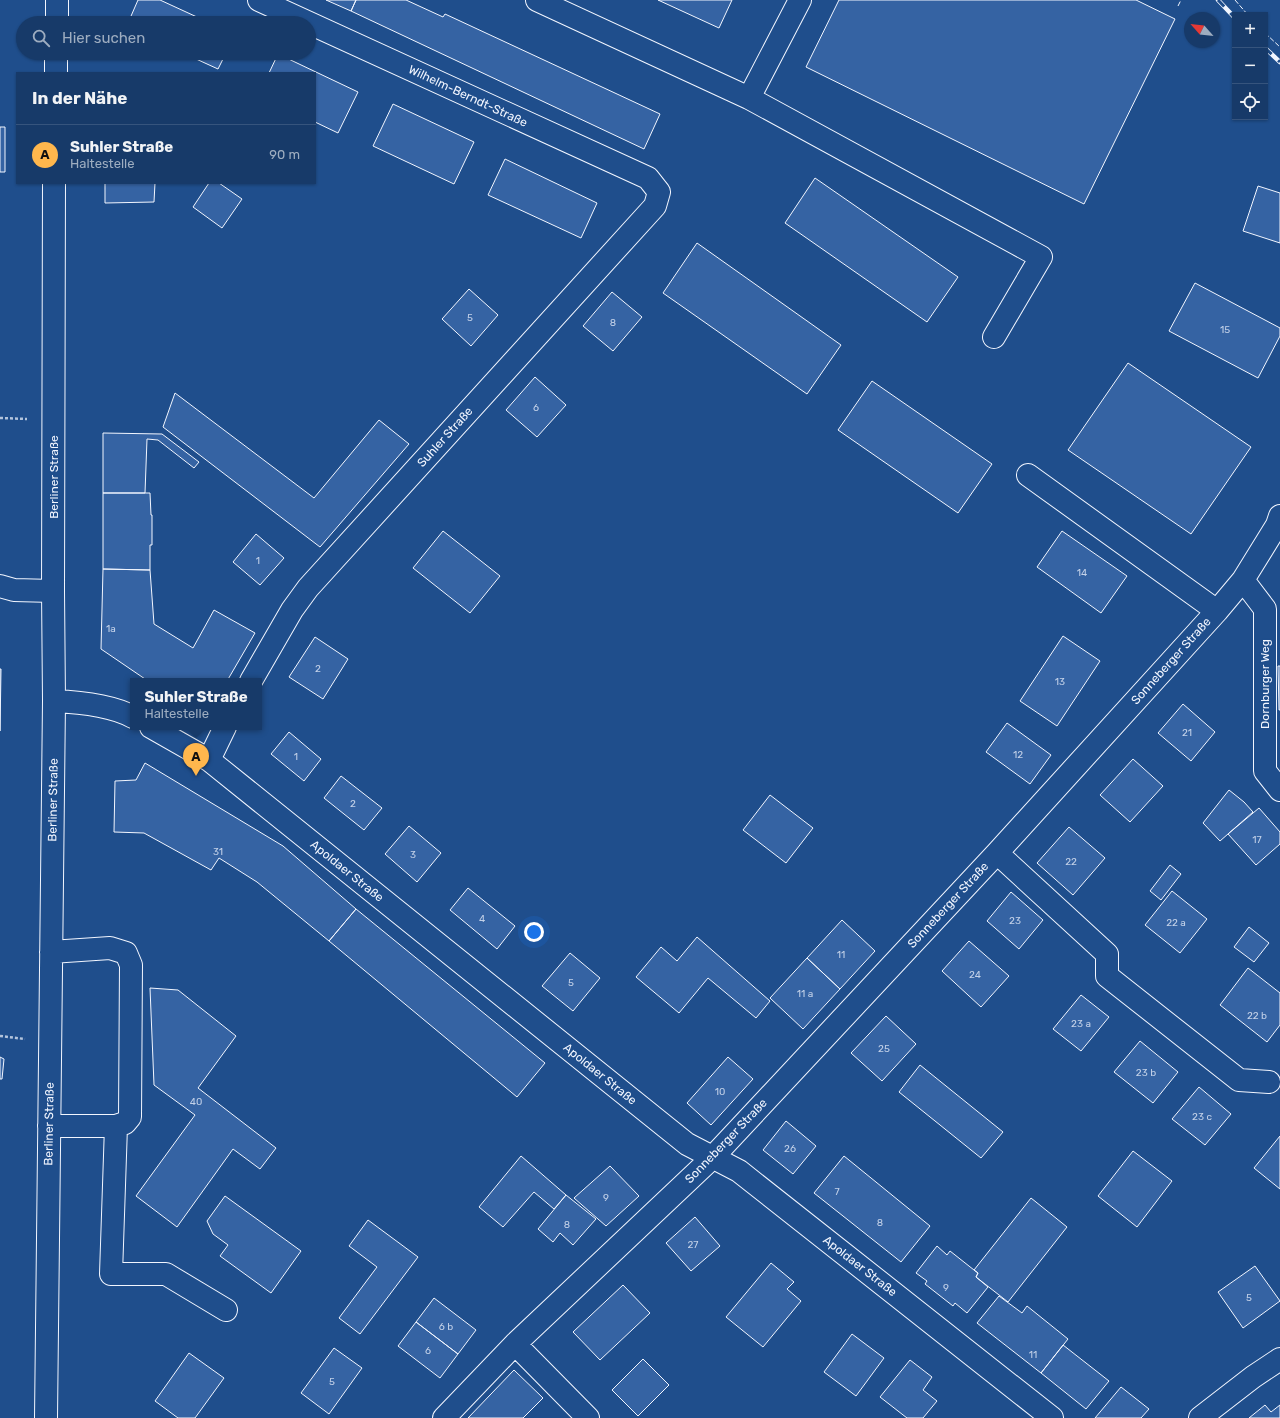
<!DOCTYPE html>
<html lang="de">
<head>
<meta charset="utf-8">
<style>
	body { margin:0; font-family:Rubik,sans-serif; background:#20416f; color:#f1f3f6 }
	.controls { position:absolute; right:12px; top:12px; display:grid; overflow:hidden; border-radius:0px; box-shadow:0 1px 3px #0004 }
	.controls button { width:36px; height:36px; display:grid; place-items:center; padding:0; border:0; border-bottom:1px solid #36547d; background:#173a69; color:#f1f3f6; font:20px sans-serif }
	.compass { position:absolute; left:1184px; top:12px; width:36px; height:36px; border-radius:50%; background:#173a69; box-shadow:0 1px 3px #0004; rotate:297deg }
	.you { position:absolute; left:534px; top:932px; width:14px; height:14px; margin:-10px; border:3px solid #fff; border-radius:50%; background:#1a73e8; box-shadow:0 0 0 6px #1a73e833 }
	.badge { display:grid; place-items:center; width:26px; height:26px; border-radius:50%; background:#ffb74d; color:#111; font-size:13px; font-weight:700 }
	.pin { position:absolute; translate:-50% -33px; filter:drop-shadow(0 1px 2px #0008) }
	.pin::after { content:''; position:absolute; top:21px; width:14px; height:12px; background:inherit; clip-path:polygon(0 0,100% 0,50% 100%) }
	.popup { position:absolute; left:130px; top:678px; width:132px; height:52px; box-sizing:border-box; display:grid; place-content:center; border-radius:0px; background:#173a69; filter:drop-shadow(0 1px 3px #0005); font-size:13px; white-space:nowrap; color:#9eadc0 }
	.popup b { font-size:15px; color:#f1f3f6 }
	.popup::after { content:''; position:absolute; left:50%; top:100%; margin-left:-8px; border:8px solid transparent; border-top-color:#173a69 }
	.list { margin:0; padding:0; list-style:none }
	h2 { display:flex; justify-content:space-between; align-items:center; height:52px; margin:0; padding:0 16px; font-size:17px }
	h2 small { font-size:13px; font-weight:400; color:#9eadc0 }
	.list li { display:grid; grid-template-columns:26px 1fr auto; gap:12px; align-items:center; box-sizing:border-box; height:60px; padding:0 16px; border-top:1px solid #36547d }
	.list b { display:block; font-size:15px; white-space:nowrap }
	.list p { margin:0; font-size:13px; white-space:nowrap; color:#9eadc0 }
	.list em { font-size:13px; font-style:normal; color:#9eadc0 }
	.icon { flex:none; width:22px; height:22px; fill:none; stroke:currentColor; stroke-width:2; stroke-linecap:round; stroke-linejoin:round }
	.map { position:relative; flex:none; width:1280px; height:1418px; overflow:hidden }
	.search { position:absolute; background:#173a69; box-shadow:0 1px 3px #0004; left:16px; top:16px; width:300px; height:44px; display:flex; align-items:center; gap:10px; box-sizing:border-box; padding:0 14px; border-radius:22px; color:#9eadc0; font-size:15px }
	.panel { position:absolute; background:#173a69; box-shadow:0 1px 3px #0004; left:16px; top:72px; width:300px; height:112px; border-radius:0px }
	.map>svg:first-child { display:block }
	.building { fill:#3563a3; stroke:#f2f6ff }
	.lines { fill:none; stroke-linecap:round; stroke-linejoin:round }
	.minor-casing { stroke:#f2f6ff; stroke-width:24 }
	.path { stroke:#b3c4dc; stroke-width:2.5; stroke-dasharray:3 2; stroke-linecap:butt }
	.minor { stroke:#1f4e8c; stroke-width:22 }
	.rail-casing { stroke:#f2f6ff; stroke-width:4.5 }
	.rail { stroke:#1f4e8c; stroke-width:3; stroke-dasharray:9; stroke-linecap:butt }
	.fence { stroke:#f2f6ff; stroke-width:1; stroke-dasharray:5 2; stroke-linecap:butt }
	.labels { text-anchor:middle; stroke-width:3; stroke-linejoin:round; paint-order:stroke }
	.number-label { font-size:10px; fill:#c3d1e8 }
	.street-label { font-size:12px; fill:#f2f6ff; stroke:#1f4e8c }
</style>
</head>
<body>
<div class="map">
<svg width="1280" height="1418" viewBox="0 0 1280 1418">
	<rect width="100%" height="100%" fill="#1f4e8c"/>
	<path class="building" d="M138,0h22l50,23h-82z
		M326,0h30l-5,11z
		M356,0h50l37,17 2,-3 215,100 -16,35 -293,-138z
		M658,0h74l-13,28z
		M839,0h297l39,19 -91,185 -278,-137z
		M183,53h43l-8,16z
		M278,54l80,38 -20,41 -23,-11v-49h-46z
		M393,104l81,38 -20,42 -81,-38z
		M0,127h5v45h-5z
		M505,159l92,44 -16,35 -93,-43z
		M815,178l143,99 -31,45 -142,-99z
		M105,183h50l-1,19 -49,1z
		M209,183h10l23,16 -20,29 -29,-21z
		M1258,186l22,7v50l-37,-12z
		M697,243l144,102 -34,49 -144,-101z
		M1195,283l85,45v8l-22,42 -89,-47z
		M469,289l29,26 -27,31 -29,-27z
		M612,292l30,25 -29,34 -30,-25z
		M1128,363l123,84 -60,87 -123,-84z
		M535,377l31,28 -29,32 -31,-27z
		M872,381l120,83 -34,49 -120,-83z
		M175,393l139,105 65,-78 30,24 -89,103 -157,-120z
		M103,433l59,1 37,28 -5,6 -36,-28 -11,-1 -2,54h-42z
		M103,493h47l1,22h1v30h-2v25l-47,-1z
		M443,531l57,45 -30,37 -57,-45z
		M1062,531l65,45 -26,37 -64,-46z
		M256,534l28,24 -24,27 -27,-23z
		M103,569l47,1 4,54 39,24 21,-38 41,23 -28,48h-79l-47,-32z
		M1063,636l37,25 -43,65 -37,-25z
		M315,637l33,22 -25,40 -34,-22z
		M1278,666h2v44h-1z
		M0,669h1l-1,62z
		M1183,704l32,28 -24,29 -33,-28z
		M1007,723l44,32 -21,29 -44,-32z
		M289,732l32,27 -17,22 -33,-27z
		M1133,759l30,27 -33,36 -30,-27z
		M145,763l138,83 73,63 -27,32 -72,-59 -38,-24 -8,12 -67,-37 -30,-1 1,-51 21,-1z
		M341,776l41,32 -18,22 -40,-32z
		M1229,790l15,12 9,10 -33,29 -17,-18z
		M770,795l43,33 -27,35 -43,-33z
		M1259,808l21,24v12l-24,21 -28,-31z
		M409,826l32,27 -24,29 -32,-28z
		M1069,827l36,31 -32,37 -36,-32z
		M1170,865l11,9 -20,26 -11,-9z
		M468,888l47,38 -18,23 -47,-39z
		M1172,891l35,28 -27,34 -35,-28z
		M1011,892l32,28 -24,29 -32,-28z
		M356,909l189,154 -28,34 -188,-156z
		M842,920l33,31 -35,38 -33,-31z
		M1249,927l20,16 -15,19 -20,-15z
		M697,937l73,64 -14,17 -48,-40 -29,35 -43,-36 25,-30 16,14z
		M969,941l40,35 -28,31 -39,-36z
		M570,953l30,25 -27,33 -31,-25z
		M807,958l33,31 -37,40 -33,-31z
		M1248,968l32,25v32l-13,17 -47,-37z
		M150,988l28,2 58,46 -38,52 78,60 -16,21 -27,-20 -56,78 -41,-31 59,-81 -41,-30z
		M1081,995l28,22 -28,34 -28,-22z
		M886,1016l30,28 -34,37 -31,-28z
		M1140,1041l38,31 -25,31 -39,-31z
		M0,1057l4,2 -2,20h-2z
		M728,1057l25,22 -42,46 -24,-22z
		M920,1065l83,67 -22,26 -82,-66z
		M1199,1087l32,27 -26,31 -33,-26z
		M786,1121l30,25 -23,28 -30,-24z
		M1280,1136v53l-26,-21z
		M1133,1151l39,30 -35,46 -39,-31z
		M521,1156l45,39 -12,14 -20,-17 -31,35 -24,-20z
		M844,1156l86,70 -29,36 -87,-69z
		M610,1166l29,30 -33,30 -32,-28z
		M566,1195l30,24 -23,26 -13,-12 -7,9 -15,-13z
		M225,1196l76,55 -30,42 -51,-37 8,-11 -15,-11 -6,-13z
		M1031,1198l36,29 -59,75 -32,-25 2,-4 -4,-3z
		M695,1217l25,29 -29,25 -25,-28z
		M368,1220l50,37 -58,77 -21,-16 38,-51 -28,-21z
		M937,1246l10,9 3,-4 24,19 4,3 -2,4 12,10 -21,26 -12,-10 -2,3 -28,-22 2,-3 -11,-8z
		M771,1263l23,19 -7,7 14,12 -38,46 -37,-30z
		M1255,1266l25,35 -37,27 -25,-36z
		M623,1285l27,28 -50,47 -27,-28z
		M999,1296l23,17 5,-7 41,33 -27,34 -64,-50z
		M434,1298l42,32 -18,24 -42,-32z
		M416,1322l42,32 -18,24 -42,-32z
		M852,1334l32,24 -28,38 -32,-24z
		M1063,1345l46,36 -23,28 -45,-36z
		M334,1348l28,20 -33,46 -28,-21z
		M189,1353l35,25 -29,40h-17l-23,-17z
		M643,1359l26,26 -31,31 -26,-26z
		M910,1360l22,17 -9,13 14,11 -14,17h-16l-27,-21z
		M514,1370l29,28 -20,20h-55z
		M1121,1387l28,22 -8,9h-46z
		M1265,1405l6,7 9,-7v13h-31z"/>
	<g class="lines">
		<g class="minor-casing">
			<path id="minor" d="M537,0l212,98 51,-98
				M57,23v-23
				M56,73v-20
				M749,98l292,159 -47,80
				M1028,475l189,136
				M1243,580l22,29v162l15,19
				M0,586l14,4 39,1
				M251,681l41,-71 16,-22 347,-382 4,-14 -11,-14 -389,-178
				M54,701c25,1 57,4 79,16
				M151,727l58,33 478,384 52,27 313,247
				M209,760l16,-33
				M997,853l110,101v22l132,104 30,2
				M49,1126h67l9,-3 5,-6 1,-152 -5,-12 -16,-5 -59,4
				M116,1126l-5,148h55l60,36
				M515,1344l73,74
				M46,1418l8,-717 -1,-110 1,-408
				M444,1418l71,-74 197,-186 285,-305 220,-242 26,-31 34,-55 3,-9
				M1200,1418l53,-41 27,-18"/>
		</g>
		<path class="path" d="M0,418l27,1
			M0,1036l25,3"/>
		<use href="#minor" class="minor"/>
		<g class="rail-casing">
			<path id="rail" d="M1218,0l17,18
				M1265,48l15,14"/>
		</g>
		<use href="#rail" class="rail"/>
		<path class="fence" d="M1235,0l13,15
			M1178,6l3,-6
			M1265,33l15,14"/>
	</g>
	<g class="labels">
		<g class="number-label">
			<text x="470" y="321">5</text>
			<text x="613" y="326">8</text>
			<text x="1225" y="333">15</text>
			<text x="536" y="411">6</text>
			<text x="258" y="564">1</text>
			<text x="1082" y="576">14</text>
			<text x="111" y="632">1a</text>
			<text x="318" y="672">2</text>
			<text x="1060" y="685">13</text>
			<text x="1187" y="736">21</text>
			<text x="1018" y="758">12</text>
			<text x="296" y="760">1</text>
			<text x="353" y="807">2</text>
			<text x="1257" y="843">17</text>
			<text x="218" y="855">31</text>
			<text x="413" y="858">3</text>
			<text x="1071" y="865">22</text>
			<text x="482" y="922">4</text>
			<text x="1015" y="924">23</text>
			<text x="1176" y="926">22 a</text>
			<text x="841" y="958">11</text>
			<text x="975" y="978">24</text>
			<text x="571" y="986">5</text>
			<text x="805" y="997">11 a</text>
			<text x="1257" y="1019">22 b</text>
			<text x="1081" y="1027">23 a</text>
			<text x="884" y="1052">25</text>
			<text x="1146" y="1076">23 b</text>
			<text x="720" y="1095">10</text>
			<text x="196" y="1105">40</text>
			<text x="1202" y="1120">23 c</text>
			<text x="790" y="1152">26</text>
			<text x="837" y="1195">7</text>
			<text x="606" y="1201">9</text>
			<text x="880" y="1226">8</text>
			<text x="567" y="1228">8</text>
			<text x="693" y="1248">27</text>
			<text x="946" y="1291">9</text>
			<text x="1249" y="1301">5</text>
			<text x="446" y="1330">6 b</text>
			<text x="428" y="1354">6</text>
			<text x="1033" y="1358">11</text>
			<text x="332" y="1385">5</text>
		</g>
		<g class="street-label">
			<text transform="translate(468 96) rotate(25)" y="4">Wilhelm-Berndt-Straße</text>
			<text transform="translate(445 437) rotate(-48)" y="4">Suhler Straße</text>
			<text transform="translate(54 477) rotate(-90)" y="4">Berliner Straße</text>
			<text transform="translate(1171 661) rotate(-48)" y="4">Sonneberger Straße</text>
			<text transform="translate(1265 684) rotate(-90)" y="4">Dornburger Weg</text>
			<text transform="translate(53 800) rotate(-89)" y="4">Berliner Straße</text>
			<text transform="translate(347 871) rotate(39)" y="4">Apoldaer Straße</text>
			<text transform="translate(948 905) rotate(-47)" y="4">Sonneberger Straße</text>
			<text transform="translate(600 1074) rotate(39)" y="4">Apoldaer Straße</text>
			<text transform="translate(49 1124) rotate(-89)" y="4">Berliner Straße</text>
			<text transform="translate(726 1141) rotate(-46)" y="4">Sonneberger Straße</text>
			<text transform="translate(860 1266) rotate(38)" y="4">Apoldaer Straße</text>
		</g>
	</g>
</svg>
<div class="controls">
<button>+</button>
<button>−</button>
<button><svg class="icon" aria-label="locate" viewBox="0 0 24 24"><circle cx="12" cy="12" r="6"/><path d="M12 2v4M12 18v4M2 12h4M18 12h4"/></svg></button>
</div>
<svg class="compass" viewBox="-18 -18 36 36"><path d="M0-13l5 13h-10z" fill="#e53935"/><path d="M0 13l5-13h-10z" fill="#9eadc0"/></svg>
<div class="you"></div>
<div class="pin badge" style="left:196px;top:776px">A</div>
<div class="popup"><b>Suhler Straße</b>Haltestelle</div>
<div class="search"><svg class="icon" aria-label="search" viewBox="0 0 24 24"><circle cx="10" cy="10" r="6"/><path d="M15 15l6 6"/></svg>Hier suchen</div>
<section class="panel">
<h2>In der Nähe<small></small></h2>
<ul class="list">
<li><span class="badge">A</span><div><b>Suhler Straße</b><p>Haltestelle</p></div><em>90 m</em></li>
</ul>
</section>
</div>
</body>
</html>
